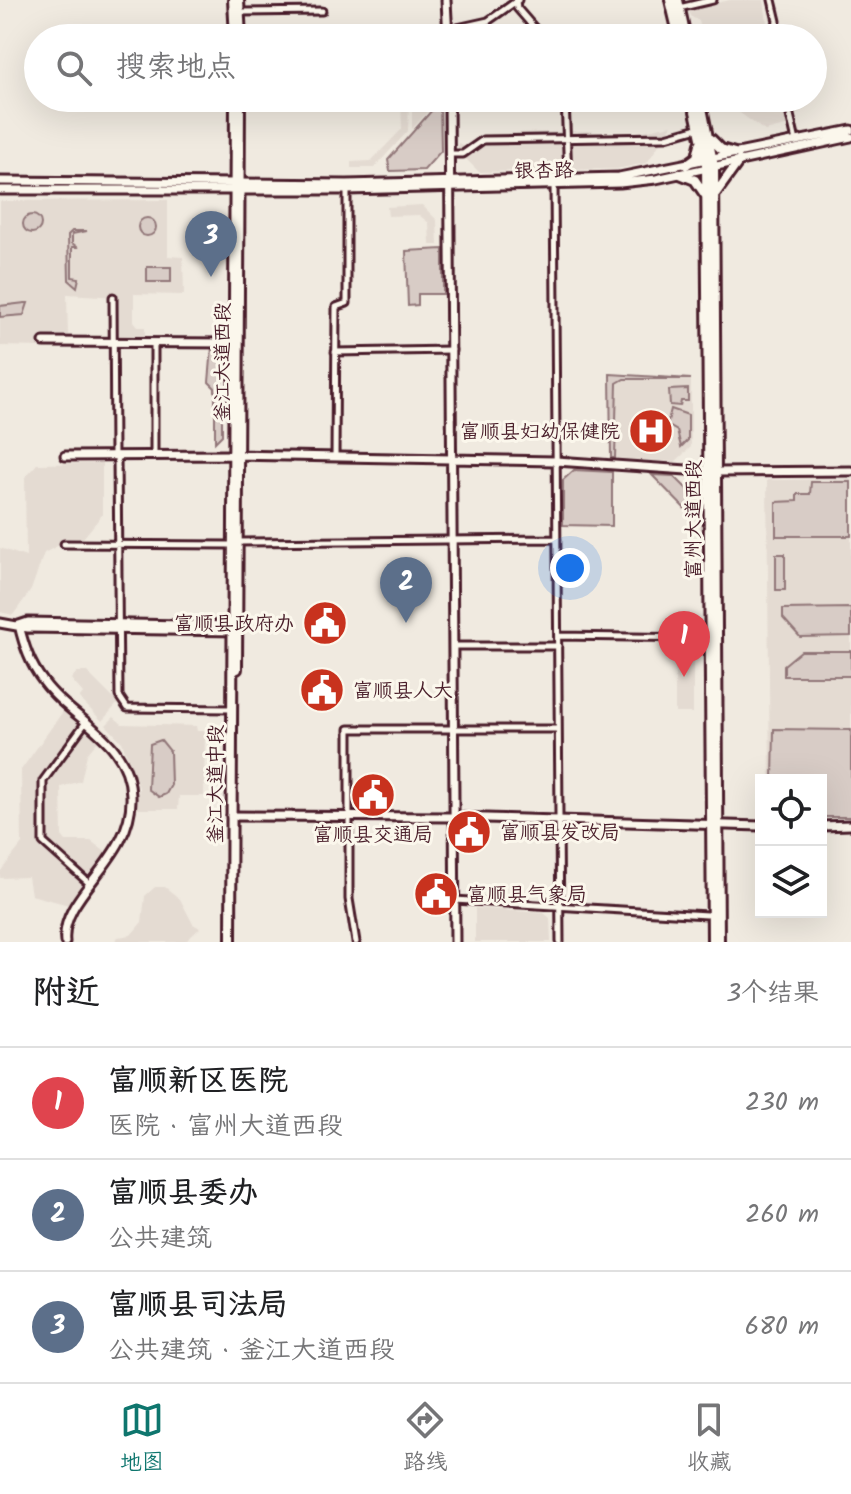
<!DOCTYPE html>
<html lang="zh">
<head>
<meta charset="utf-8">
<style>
	body { margin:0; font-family:Kalam,"LXGW WenKai TC",sans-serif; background:#f2f2f2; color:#202124 }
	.controls { position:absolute; right:24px; bottom:24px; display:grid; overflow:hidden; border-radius:0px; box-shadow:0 8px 32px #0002 }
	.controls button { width:72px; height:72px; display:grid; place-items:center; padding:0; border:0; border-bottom:2px solid #e0e0e0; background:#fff; color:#202124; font:40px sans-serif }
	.you { position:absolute; left:570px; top:568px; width:28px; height:28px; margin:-20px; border:6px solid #fff; border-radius:50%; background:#1a73e8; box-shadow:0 0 0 12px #1a73e833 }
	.badge { display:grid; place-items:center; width:52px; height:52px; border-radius:50%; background:#0f766e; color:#fff; font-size:26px; font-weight:700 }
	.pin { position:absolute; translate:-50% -66px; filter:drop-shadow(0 2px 4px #0008) }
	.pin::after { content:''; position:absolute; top:42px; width:28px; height:24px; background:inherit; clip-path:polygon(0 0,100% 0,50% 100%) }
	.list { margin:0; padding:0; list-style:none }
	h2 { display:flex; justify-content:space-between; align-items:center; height:104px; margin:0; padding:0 32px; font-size:34px }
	h2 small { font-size:26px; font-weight:400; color:#757577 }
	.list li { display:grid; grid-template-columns:52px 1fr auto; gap:24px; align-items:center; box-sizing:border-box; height:112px; padding:0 32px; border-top:2px solid #e0e0e0 }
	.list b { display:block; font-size:30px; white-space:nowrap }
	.list p { margin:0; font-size:26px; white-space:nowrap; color:#757577 }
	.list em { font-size:26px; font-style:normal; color:#757577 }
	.icon { flex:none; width:44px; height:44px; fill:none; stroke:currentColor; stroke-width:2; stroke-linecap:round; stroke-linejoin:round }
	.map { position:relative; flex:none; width:851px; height:942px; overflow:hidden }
	.search { position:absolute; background:#fff; box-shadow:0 8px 32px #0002; left:24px; right:24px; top:24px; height:88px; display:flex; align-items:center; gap:20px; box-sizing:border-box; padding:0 28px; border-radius:44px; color:#757577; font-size:30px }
	.sheet { height:440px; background:#fff }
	nav { display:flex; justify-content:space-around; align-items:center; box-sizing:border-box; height:112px; border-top:2px solid #e0e0e0; background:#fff; font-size:22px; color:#757577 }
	nav a { display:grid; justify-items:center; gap:4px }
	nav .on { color:#0f766e }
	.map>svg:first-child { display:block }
	.built { fill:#e4dbd2 }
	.green { fill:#d8ccc6; stroke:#917678; stroke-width:2 }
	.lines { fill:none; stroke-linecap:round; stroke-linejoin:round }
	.street-casing { stroke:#4a1f2b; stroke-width:11 }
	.secondary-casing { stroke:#4a1f2b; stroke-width:13 }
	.primary-casing { stroke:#4a1f2b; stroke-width:14 }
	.street { stroke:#fbf7ec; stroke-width:5 }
	.secondary { stroke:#fbf7ec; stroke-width:7 }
	.primary { stroke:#fbf7ec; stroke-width:8 }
	.labels { text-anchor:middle; stroke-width:6; stroke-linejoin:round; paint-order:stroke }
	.street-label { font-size:20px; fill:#4a1f2b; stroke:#fbf7ec }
	.poi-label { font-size:20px; fill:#4a1f2b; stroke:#fbf7ec; text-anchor:start }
</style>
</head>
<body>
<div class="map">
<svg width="851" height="942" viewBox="0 0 851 942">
	<rect width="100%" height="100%" fill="#f0eae0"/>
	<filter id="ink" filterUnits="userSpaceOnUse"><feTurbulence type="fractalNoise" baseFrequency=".0125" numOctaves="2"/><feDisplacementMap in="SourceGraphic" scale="16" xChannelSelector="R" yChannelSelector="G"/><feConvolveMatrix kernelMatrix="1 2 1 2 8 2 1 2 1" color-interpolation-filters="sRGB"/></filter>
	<g filter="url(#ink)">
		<path class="built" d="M730,0h34l5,38h-66l-4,-17 -9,-5 -2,-7z
			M401,98h6l2,5 -1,28 -34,37h-23v-6l20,-1 31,-32z
			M412,98h28l-28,31z
			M719,98h63l7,27 -24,6z
			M672,125l-25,38 -30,6 -138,3 -21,-21v-8l7,3 18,-12 102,-3 42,3z
			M168,200v56l15,1 1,38 -50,-1v27l3,6h8v10l-28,-1v-39l-50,-3 1,44 -25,-1v10l-43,-1v-145z
			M422,205l15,15 1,25h-8l-1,-22 -10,-8 -31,1 -1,-9z
			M610,374l81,5v68l-16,15 -64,-4z
			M102,463v52l-23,28 -14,-1 -21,11 -13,37 -18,25 -13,-3v-64l26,9 -1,-80 12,-13z
			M851,479v339h-30v-38h-51l-3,-300z
			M675,642h18v71h-18z
			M77,672h10l31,31 -16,18 -23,-23 4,-5 -12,-14z
			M64,710l34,31 -11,13 -6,27 -20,6 1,49 4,5h25l17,13 -39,51 -38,-10 -3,-18 -28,1v-6l22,-28 -1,-74z
			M114,717l8,7 74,2 1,5h8l-1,65h-25l-1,13h-42l3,-21 -17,-46 -16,-17z
			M155,887h10l15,12 13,25 7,4 -15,14h-71l4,-5 13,-2 11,-13 3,-26z
			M475,908l69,5 6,5 1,24h-76z"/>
		<path class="green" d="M440,101l1,50 -17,19 -34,1 -2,-11z
			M23 224a9 9 0 1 1 18 0a9 9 0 1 1-18 0Z
			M138 227a9 9 0 1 1 18 0a9 9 0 1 1-18 0Z
			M72,231h15l-15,3v9l5,4h-5v30l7,1 -2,9 -8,-7 -1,-45z
			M443,249v45h-25v11l-10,1 -2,-55z
			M147,267h24v15h-24z
			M25,303h3l-4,12 -24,2v-11z
			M212,347l10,7v81l-7,7v-54l-6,-6z
			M610,374l81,5h-67l-7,4 -2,75h-4z
			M688,389v12h-7l-1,5 -10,-1 -1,-15z
			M671,409l17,6v25l-7,7 -4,-16 -10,-6z
			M574,470l38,2v54l-49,-1v-45z
			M652,475l22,1 18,18v22z
			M811,482h40v54h-75v-34l21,-1v-7h13z
			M776,554h9v36h-9z
			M851,608v28l-51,1 -17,-19v-9z
			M801,651h50v25h-67v-11z
			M774,729l77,1v87h-30v-37h-48z
			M161,740l9,11 1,34 -5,9 -7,3 -11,-8 2,-45z"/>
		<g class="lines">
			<g class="street-casing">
				<path id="street" d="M772,0l5,21 -5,17
					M516,1l1,7 26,30
					M679,8l34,-8
					M240,12l82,-1
					M448,30l40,-9 30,-21
					M565,98l3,80
					M786,98l10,43
					M450,154h13l20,-14 183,-3 32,-9
					M554,183l6,759
					M113,297l1,159
					M154,343v113
					M335,352l117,-2
					M117,455l2,241 8,12 105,1
					M335,457l1,-150 11,-4v-113
					M238,542l319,-3
					M64,544l168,1
					M558,636l147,2
					M453,646h105
					M86,722l-43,59v61l47,42
					M454,900l253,15
					M356,942l-7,-43v-170h209"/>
			</g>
			<g class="secondary-casing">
				<path id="secondary" d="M446,0l2,38
					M449,98l6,844
					M0,181l347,3 272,-7 232,-47
					M0,190h347l273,-7 36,-4 195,-42
					M44,342l189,1
					M65,456l167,-1 324,6 160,11 135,-1
					M0,623l28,5 209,3
					M19,625c5,21 11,39 24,56 29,40 86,57 88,114 3,65 -71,98 -66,147
					M19,625l9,-3 208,4
					M231,816l223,1 307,9
					M821,826l30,-1"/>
			</g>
			<g class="primary-casing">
				<path id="primary" d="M233,0l2,38
					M239,0l2,38
					M670,0l9,38
					M678,0l8,38
					M692,98l14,62 6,782
					M700,98l14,69 5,775
					M711,139l10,10 17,5
					M686,165l11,-8 3,-13
					M680,174l15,6 11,16
					M716,193l23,-32
					M237,669l3,-571
					M231,942l4,-844"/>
			</g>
			<use href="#street" class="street"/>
			<use href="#secondary" class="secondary"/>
			<use href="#primary" class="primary"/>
		</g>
	</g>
	<defs>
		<g id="hospital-disc" transform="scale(2.3)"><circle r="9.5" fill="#c8321e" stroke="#fbf7ec"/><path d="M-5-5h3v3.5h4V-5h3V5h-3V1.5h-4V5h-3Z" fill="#fff"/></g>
		<g id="civic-disc" transform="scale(2.3)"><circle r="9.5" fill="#c8321e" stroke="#fbf7ec"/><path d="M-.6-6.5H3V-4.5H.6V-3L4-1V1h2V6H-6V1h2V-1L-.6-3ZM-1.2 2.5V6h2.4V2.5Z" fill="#fff"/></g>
	</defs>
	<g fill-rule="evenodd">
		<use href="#hospital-disc" x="651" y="431"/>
		<use href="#civic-disc" x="325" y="623"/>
		<use href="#civic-disc" x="322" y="690"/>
		<use href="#civic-disc" x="373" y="795"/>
		<use href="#civic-disc" x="469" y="832"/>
		<use href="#civic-disc" x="436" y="894"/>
	</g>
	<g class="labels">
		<g class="street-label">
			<text transform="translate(544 170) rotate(-1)" y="7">银杏路</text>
			<text transform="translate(222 362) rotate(-90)" y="7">釜江大道西段</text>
			<text transform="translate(693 519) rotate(-90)" y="7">富州大道西段</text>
			<text transform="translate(215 784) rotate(-90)" y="7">釜江大道中段</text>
		</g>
		<g class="poi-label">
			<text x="620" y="438" text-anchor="end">富顺县妇幼保健院</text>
			<text x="294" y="630" text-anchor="end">富顺县政府办</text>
			<text x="353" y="697">富顺县人大</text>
			<text x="500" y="839">富顺县发改局</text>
			<text x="373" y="841" text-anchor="middle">富顺县交通局</text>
			<text x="467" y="901">富顺县气象局</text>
		</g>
	</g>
</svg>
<div class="controls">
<button><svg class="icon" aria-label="locate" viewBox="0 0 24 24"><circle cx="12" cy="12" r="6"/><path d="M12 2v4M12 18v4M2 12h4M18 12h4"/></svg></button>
<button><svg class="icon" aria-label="layers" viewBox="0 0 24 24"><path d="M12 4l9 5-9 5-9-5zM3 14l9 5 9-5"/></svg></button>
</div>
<div class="you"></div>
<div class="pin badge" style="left:684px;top:677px;background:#e0444e">1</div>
<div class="pin badge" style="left:406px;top:623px;background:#5c6f8a">2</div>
<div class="pin badge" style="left:211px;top:277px;background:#5c6f8a">3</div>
<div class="search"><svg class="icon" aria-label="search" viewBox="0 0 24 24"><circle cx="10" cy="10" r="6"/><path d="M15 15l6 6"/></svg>搜索地点</div>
</div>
<section class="sheet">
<h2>附近<small>3个结果</small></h2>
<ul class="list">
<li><span class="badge" style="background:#e0444e">1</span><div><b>富顺新区医院</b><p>医院 · 富州大道西段</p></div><em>230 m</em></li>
<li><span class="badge" style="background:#5c6f8a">2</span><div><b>富顺县委办</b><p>公共建筑</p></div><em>260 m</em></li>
<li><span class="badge" style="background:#5c6f8a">3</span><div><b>富顺县司法局</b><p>公共建筑 · 釜江大道西段</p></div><em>680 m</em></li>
</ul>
</section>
<nav>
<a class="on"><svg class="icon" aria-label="map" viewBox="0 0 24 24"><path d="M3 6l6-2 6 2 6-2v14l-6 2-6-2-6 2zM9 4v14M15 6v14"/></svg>地图</a>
<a><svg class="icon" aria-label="directions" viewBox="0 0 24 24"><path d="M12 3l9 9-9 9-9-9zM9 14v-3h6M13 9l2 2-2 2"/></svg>路线</a>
<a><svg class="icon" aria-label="saved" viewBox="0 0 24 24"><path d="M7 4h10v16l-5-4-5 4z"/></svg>收藏</a>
</nav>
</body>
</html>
